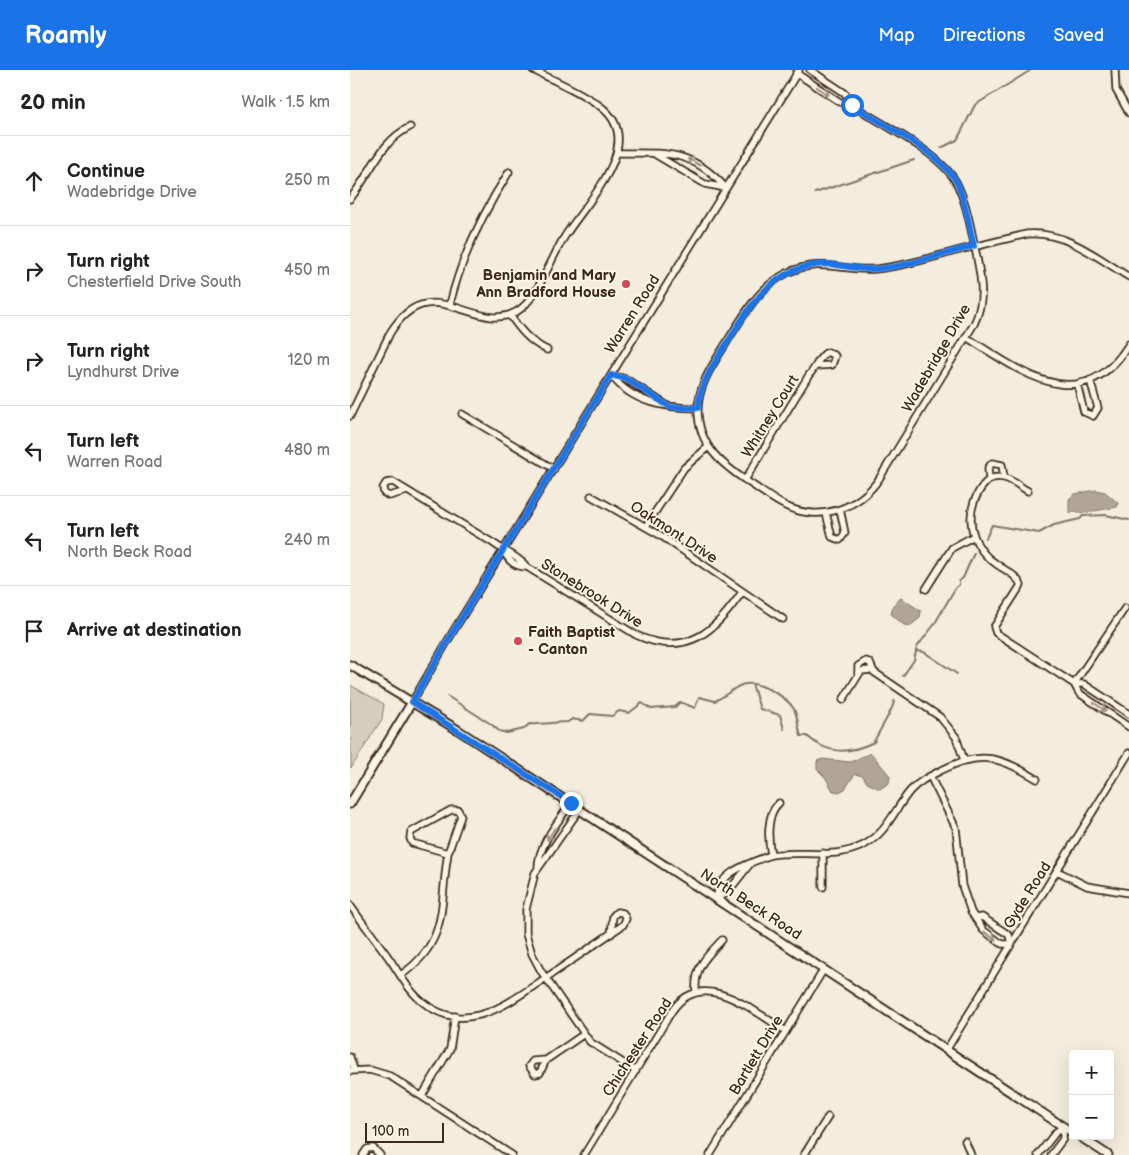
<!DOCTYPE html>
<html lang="en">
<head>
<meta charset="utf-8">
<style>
	body { margin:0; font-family:"Balsamiq Sans",sans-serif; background:#f6f6f6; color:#222 }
	.controls { position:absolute; right:15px; bottom:15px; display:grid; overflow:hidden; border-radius:5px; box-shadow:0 5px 20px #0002 }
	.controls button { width:45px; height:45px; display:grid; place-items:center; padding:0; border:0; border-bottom:1px solid #e0e0e0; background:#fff; color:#222; font:25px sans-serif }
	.scale { position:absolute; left:15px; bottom:12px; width:79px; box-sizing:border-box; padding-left:5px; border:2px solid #3b2a1e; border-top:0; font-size:14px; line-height:18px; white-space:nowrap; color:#3b2a1e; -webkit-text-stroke:4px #fcf5e5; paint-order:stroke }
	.stop { position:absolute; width:15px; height:15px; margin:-11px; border:4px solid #1a73e8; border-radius:50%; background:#fff }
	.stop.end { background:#1a73e8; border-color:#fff; box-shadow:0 1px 5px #0008 }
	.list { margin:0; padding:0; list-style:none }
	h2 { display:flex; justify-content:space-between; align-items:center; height:65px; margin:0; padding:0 20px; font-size:21px }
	h2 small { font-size:16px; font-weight:400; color:#767676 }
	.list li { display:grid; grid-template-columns:32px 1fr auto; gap:15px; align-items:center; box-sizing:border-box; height:90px; padding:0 20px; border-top:1px solid #e0e0e0 }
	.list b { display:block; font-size:19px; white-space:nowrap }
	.list p { margin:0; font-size:16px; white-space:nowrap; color:#767676 }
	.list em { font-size:16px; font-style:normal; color:#767676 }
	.icon { flex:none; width:28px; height:28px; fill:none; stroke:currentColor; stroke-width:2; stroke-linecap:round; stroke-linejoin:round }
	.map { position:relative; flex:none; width:779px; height:1085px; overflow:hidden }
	header { display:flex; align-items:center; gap:30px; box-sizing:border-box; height:70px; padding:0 25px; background:#1a73e8; color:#fff }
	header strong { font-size:24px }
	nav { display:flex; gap:28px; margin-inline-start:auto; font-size:18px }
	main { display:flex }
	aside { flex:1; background:#fff }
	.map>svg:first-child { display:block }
	.green { fill:#d6cdbd; stroke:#887c6e }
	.water { fill:#b0a596; stroke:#817466 }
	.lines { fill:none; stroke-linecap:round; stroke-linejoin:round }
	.stream { stroke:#817466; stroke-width:2 }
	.minor-casing { stroke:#3b2a1e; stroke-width:9 }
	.major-casing { stroke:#3b2a1e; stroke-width:11 }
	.minor { stroke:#fcf5e5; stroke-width:5.5 }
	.major { stroke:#fcf5e5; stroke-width:7 }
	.oneway { stroke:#9c9082 }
	.route { stroke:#1a73e8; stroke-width:6 }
	.poi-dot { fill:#d1495b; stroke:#fcf5e5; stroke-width:2 }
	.labels { text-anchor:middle; stroke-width:4; stroke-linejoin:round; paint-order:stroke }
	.poi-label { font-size:15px; font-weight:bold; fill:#3b2a1e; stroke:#fcf5e5; text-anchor:end }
	.street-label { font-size:15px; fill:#3b2a1e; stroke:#fcf5e5 }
</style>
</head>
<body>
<header>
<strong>Roamly</strong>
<nav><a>Map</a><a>Directions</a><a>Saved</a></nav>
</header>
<main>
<aside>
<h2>20 min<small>Walk · 1.5 km</small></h2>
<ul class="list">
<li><svg class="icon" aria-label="ahead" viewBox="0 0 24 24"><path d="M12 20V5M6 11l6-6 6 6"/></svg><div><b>Continue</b><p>Wadebridge Drive</p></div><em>250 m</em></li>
<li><svg class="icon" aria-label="right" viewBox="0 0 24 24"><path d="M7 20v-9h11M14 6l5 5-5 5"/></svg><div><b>Turn right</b><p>Chesterfield Drive South</p></div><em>450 m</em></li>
<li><svg class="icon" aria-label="right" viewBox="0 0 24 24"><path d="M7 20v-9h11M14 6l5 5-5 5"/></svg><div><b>Turn right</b><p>Lyndhurst Drive</p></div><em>120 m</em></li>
<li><svg class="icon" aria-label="left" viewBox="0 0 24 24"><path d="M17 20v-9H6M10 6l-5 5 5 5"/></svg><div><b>Turn left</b><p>Warren Road</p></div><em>480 m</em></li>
<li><svg class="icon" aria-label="left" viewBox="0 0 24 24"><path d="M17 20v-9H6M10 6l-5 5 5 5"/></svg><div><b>Turn left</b><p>North Beck Road</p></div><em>240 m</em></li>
<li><svg class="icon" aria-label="arrive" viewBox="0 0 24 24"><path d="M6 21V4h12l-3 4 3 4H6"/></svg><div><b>Arrive at destination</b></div></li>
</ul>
</aside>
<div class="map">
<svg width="779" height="1085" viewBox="0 0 779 1085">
	<rect width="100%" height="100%" fill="#f4eddd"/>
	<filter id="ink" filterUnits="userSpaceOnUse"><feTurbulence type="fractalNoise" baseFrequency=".02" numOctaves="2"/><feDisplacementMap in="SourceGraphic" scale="10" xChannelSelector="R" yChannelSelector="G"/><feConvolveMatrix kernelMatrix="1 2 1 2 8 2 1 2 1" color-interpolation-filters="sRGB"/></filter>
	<g filter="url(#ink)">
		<path class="green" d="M0,615l34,19 -2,15 -31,49z"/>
		<path class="water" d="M746,420l9,2 13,11 -1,4 -34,6 -14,-1v-13l6,-5z
			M551,528l20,13 -1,7 -10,8 -6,-1 -13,-11 2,-9z
			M521,683l19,23 -1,7 -9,6 -13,-6 -4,-7 -8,-2 -10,15 -6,3 -6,-1 -8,-14 -8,-8v-8l5,-2 28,3z"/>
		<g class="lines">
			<path class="stream" d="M591,78l16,-8 18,-35 56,-35
				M465,123l99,-33
				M636,468l6,-13 47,8 15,-8 26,-6 3,-3 23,-1 23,5
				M567,581l7,1 33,22
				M553,606l11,-16 3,-13 17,-22 22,-38 3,-2v-4l4,-3 11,-25
				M402,614l8,25 20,6 4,14
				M97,626l44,28 8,7 8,2 17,-4 5,-5c13,1 26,-2 39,-2l4,-3 11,2 7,-7 22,2 7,-5 10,2 13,-10 9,6 24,-2 5,-5 15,6 4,-11 16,4c9,-4 16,-11 24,-15 16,-8 46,9 55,23 4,8 4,19 7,27h6c21,19 42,18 67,6 4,-10 20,-33 20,-41"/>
			<g class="minor-casing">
				<path id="minor" d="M460,0l35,23 7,12
					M765,0l1,20 13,23
					M446,3l44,29 12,3c30,19 88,48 104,77 11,21 15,48 20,71 5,25 10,46 -2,71l-95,155c-20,29 -56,42 -89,29 -13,-5 -24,-14 -36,-22 -29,-19 -57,-39 -56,-78 1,-27 19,-49 32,-71 16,-25 29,-50 57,-64 35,-16 56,-1 89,-4 31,-3 63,-14 92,-21l13,-3 46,-11c39,-3 71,24 102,43
					M267,83c49,0 74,-4 109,35
					M306,85l49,29 21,4
					M0,129c21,-25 29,-57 60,-72
					M100,234c12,-49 32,-90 59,-132
					M160,245c10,15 20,27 37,35
					M616,267c55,34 115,84 163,7
					M261,305c21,28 54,33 87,33
					M261,305l15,4 42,27
					M727,314l7,28 9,4 5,-8 -8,-28
					M112,344l92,55
					M0,346l40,-83c40,-66 85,2 126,-21 22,-12 35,-55 49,-76 21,-34 84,-94 35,-130 -20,-15 -45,-25 -67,-36
					M395,410l64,-105c7,-7 11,-21 19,-23l7,4 -3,9 -14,1
					M639,410l-1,-12 4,-5 10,2 2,12
					M57,421l-18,5 -5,-3 -1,-5 3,-5 7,-1 100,61c11,8 25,13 34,24l109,68c50,23 79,-3 106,-43
					M678,421c-11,-6 -22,-17 -35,-13 -10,4 -15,14 -19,24 -8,22 1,48 21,61 9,7 21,11 26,22l-27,42 2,6 78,51 5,9 50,34
					M241,426l69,39 123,84
					M476,443l6,24 8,3 5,-7 -5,-24
					M296,456l38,-58 24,-21
					M154,481c4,10 12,16 23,16
					M576,519l26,-41 22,-12
					M508,605v-9l8,-5 4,2 4,9
					M724,614l51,-76
					M724,614h10l45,30
					M493,630l18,-29 10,-1 69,47 16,20 8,23
					M62,632l42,-72 345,-560
					M580,706l26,52 6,58 9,26 12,18 19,14h9l-2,-9 -27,-18 -6,1
					M230,739l-45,64 -9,36v25l6,20 9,17 49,71 46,29
					M101,740h7l3,6 -13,37 -36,-10 -2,-5 1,-6z
					M421,785c-3,-15 -5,-41 8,-52
					M400,794l-23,29 -10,5c0,-26 33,-35 54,-43 30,-5 64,5 93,-10 23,-12 30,-35 46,-54 9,-10 20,-15 32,-21 39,-20 59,-13 95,9
					M188,798c0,-23 20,-46 33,-65
					M707,801l30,15 42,7
					M473,817v-34
					M0,835c13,19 28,37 41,56 8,12 16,27 27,37 46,42 89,6 129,-21 26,-17 51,-35 76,-52l3,-6 -3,-6 -6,-1 -4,4 -2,18
					M51,905c49,-34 38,-70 47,-122
					M346,922c-2,-25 10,-35 26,-52
					M597,979l182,-296
					M0,987l4,13
					M196,990l-13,1 -4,5 6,8 5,-1 6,-13 38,-26
					M0,1001l20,-1 20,6 122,79
					M72,1026l28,-47 5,-33
					M615,1071l6,14
					M13,1085l4,-6 6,-1 7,7
					M234,1085l88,-144c30,-45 81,0 114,20
					M360,1085l114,-186
					M454,1085l24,-38
					M688,1085l18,-23 7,-5
					M701,1085l12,-16v-12"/>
			</g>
			<g class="major-casing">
				<path id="major" d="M0,595l108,65 615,403
					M0,734l62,-102
					M729,1066l29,19"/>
			</g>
			<use href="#minor" class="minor"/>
			<use href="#major" class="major"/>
		</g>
		<defs><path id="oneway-shaft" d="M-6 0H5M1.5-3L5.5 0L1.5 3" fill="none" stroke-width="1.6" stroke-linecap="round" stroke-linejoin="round" transform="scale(1.25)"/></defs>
		<g class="oneway">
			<use href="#oneway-shaft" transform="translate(473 21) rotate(34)"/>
			<use href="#oneway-shaft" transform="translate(344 92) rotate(-151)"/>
			<use href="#oneway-shaft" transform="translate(750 637) rotate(34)"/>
			<use href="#oneway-shaft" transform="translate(201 764) rotate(122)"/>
			<use href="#oneway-shaft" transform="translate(640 866) rotate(36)"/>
		</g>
	</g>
	<g class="lines" filter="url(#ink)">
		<path class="route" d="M221,733l-159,-101 42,-72 157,-255 15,4 44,28 28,1c2,-26 17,-46 31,-68 23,-38 46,-74 96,-76 16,0 32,6 49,5 28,-1 71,-16 100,-23 -5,-20 -8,-44 -17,-63 -16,-30 -75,-59 -105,-78"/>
	</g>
	<g class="poi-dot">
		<circle cx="276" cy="214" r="5"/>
		<circle cx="168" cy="571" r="5"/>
	</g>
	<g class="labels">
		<g class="poi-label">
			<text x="266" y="210">Benjamin and Mary<tspan x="266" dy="17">Ann Bradford House</tspan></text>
			<text x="178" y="567" text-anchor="start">Faith Baptist<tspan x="178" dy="17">- Canton</tspan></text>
		</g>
		<g class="street-label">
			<text transform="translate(282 244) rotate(-58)" y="5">Warren Road</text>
			<text transform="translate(586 288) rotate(-60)" y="5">Wadebridge Drive</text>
			<text transform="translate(420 346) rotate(-58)" y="5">Whitney Court</text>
			<text transform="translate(324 462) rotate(33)" y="5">Oakmont Drive</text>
			<text transform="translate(242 523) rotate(32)" y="5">Stonebrook Drive</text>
			<text transform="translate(677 825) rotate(-58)" y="5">Gyde Road</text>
			<text transform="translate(401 834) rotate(33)" y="5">North Beck Road</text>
			<text transform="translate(287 977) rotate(-57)" y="5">Chichester Road</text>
			<text transform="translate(406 985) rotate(-59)" y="5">Bartlett Drive</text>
		</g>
	</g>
</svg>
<div class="controls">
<button>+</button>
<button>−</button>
</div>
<div class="scale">100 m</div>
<div class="stop" style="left:502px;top:35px"></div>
<div class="stop end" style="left:221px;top:733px"></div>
</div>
</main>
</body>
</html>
